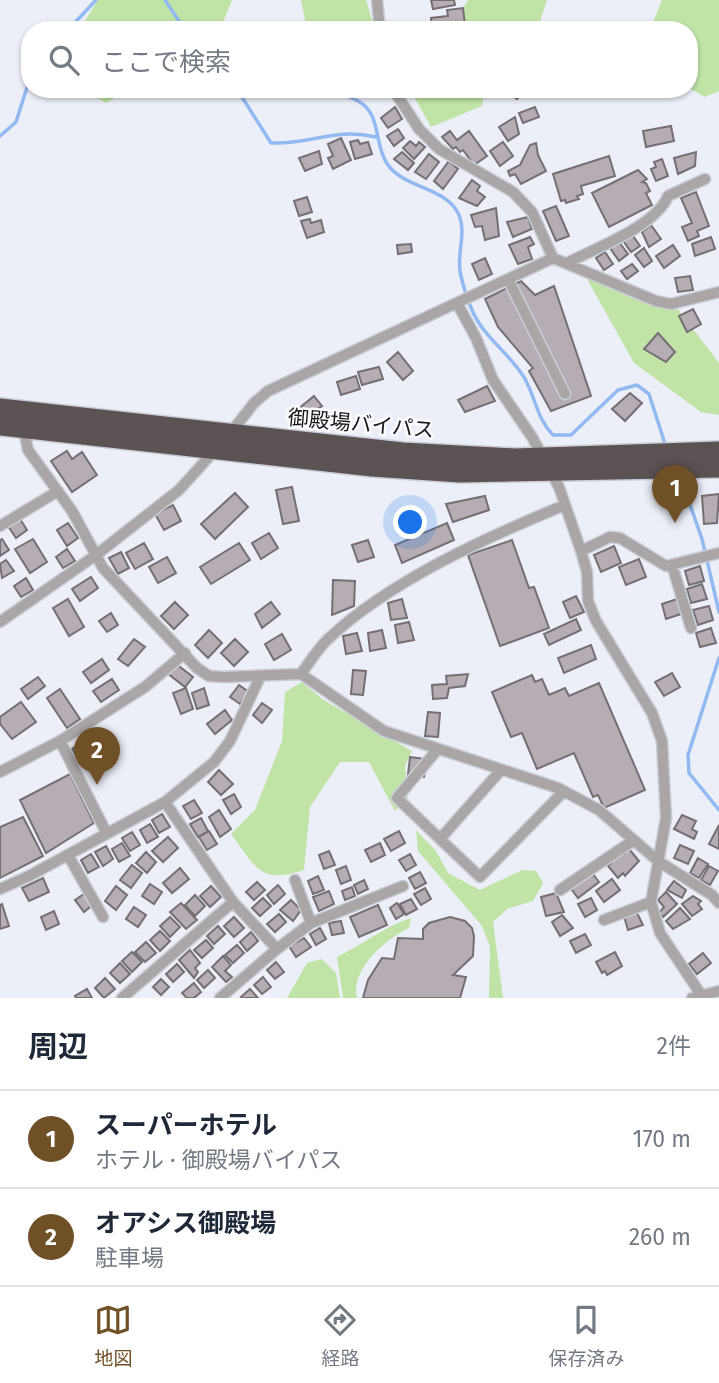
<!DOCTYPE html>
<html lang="ja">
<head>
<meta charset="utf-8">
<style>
	body { margin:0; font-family:"Fira Sans","Noto Sans JP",sans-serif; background:#f6f6f7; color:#1f2937 }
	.you { position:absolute; left:411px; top:523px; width:24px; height:24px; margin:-18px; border:5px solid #fff; border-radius:50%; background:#1a73e8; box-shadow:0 0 0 10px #1a73e833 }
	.badge { display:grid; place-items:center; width:46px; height:46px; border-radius:50%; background:#705026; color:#fff; font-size:23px; font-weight:700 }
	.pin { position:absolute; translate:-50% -58px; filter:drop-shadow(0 2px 4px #0008) }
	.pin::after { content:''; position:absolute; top:37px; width:24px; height:21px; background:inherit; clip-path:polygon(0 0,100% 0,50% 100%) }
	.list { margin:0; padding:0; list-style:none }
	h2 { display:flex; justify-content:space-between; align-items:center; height:91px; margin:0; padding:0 28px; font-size:30px }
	h2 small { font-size:23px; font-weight:400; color:#747a83 }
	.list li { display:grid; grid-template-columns:46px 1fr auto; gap:21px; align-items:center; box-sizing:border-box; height:98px; padding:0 28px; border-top:2px solid #e0e1e3 }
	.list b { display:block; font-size:26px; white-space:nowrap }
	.list p { margin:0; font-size:23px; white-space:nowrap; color:#747a83 }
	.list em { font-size:23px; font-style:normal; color:#747a83 }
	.icon { flex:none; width:38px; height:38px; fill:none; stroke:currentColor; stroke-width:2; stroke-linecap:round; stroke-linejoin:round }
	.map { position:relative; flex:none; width:719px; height:998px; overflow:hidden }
	.search { position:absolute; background:#fff; box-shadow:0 2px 5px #0004; left:21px; right:21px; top:21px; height:77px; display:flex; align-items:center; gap:18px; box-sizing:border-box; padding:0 24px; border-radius:28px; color:#747a83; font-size:26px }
	.sheet { height:287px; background:#fff }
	nav { display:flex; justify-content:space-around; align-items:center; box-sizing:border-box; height:98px; border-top:2px solid #e0e1e3; background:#fff; font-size:19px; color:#747a83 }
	nav a { display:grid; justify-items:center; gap:4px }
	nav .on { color:#705026 }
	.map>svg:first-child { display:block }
	.green { fill:#bfe4a6 }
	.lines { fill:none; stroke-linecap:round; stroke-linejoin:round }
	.stream { stroke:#91b9f2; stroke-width:3.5 }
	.building { fill:#b5adb3; stroke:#756e73; stroke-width:2 }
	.street-casing { stroke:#cacdd5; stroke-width:13 }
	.highway-casing { stroke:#cacdd5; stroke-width:22 }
	.street { stroke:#aaa5a6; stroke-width:10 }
	.highway { stroke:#5b5254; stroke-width:19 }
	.labels { text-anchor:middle; stroke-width:5; stroke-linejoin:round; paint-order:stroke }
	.street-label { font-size:21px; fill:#17181b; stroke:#fcfdff }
</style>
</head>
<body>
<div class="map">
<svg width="719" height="998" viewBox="0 0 719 998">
	<rect width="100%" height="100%" fill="#eceff8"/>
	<path class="green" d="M98,0h134l-12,30h-141z
		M301,0h65l9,30h-68z
		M468,0h79l-7,21 -8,9h-82z
		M662,0h57v91l-14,6 -16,-9v-58h-39z
		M82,89h49l-25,14z
		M410,89h76l-4,17 -51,21z
		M587,279l90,29 42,55v52l-18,-3 -67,-49z
		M302,682l20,17 90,52 -7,15 3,33 -13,12 -26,-49h-29l-30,45 -6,63c-44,15 -48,-3 -73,-36l24,-24 27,-69 3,-49z
		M416,830l20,21 12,22 32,17 42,-20 14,1 7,12 -10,18 -26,8 -14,13 10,76h-14l1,-51 -8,-21 -64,-75z
		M411,918l-2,10c-23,11 -59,41 -52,70h-14l-6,-41c25,-12 48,-31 74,-39z
		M322,959l14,14 4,25h-53l20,-35z"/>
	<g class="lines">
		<path class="stream" d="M165,0l20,30
			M68,30l28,-30
			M216,89c46,15 98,-11 142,12 23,12 16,41 28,61 15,26 58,24 72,51 10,20 -3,43 3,63 4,17 12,41 23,54 13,17 31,31 41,49 11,20 12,40 28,56h18l47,-45 19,-5 12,9 17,53
			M242,97l29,46c42,2 62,-16 105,-6
			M0,136l16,-14 14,-44
			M680,476l22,63 17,73
			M719,658l-31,97 1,18 30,37"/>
	</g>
	<path class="building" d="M431,0h23l1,5 -22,4z
		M463,8l2,17 -16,5h-21v-3l4,-1 -1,-8 17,-2 -1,-6z
		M421,22v8h-30v-5z
		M512,89h13l-8,10 -8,-6z
		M395,107l7,12 -14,9 -7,-10z
		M535,107l4,10 -16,6 -4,-10z
		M515,117l4,17 -11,7 -9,-14z
		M671,126l3,15 -28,6 -3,-16z
		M398,129l6,9 -10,8 -7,-10z
		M450,131l7,9 12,-9 18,25 -13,9 -11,-15 -3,2 -4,-5 -3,2 -11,-12z
		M341,138l10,22 -18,9 -5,-11 5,-2 -5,-12z
		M358,140l2,4 8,-2 4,12 -17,5 -5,-17z
		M410,141l6,5 3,-4 6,5 -11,12 -11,-11z
		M503,142l10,14 -13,10 -10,-15z
		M536,143l2,12 8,16 -25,13 -6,-10 -5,2 -2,-5 12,-6 10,-20z
		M319,151l3,13 -17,7 -6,-13z
		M402,152l12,11 -6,7 -14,-11z
		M696,152l-1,14 -17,8 -4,-16z
		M429,154l10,8 -13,17 -11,-7z
		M609,156l6,20 -34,10 2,8 -6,2 2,3 -13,4 -1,-3 -4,1 -8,-27z
		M662,159l6,17 -12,5 -5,-12 5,-2 -2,-5z
		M449,161l9,8 -15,20 -9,-8z
		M638,170l9,9 -5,3 4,1 4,8 -4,2 6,12 -43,22 -17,-34z
		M472,180l8,6 -3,5 8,6 -8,9 -18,-8z
		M696,192l13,34 -12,5 2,5 -11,5 -6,-14 10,-4 -11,-25z
		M307,197l5,15 -13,4 -5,-15z
		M556,206l13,30 -13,5 -13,-30z
		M496,208l3,28 -14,4 -3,-14 -7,1 -4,-12z
		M528,217l4,12 -19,8 -6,-15z
		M310,219l1,4 10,-3 3,12 -17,6 -6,-17z
		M651,225l10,14 -12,8 -7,-15z
		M631,233l9,13 -9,6 -9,-13z
		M530,237l4,7 -6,3 4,12 -14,5 -9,-19z
		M711,237l4,12 -20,7 -3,-12z
		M619,242l9,12 -9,7 -9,-13z
		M411,244l1,8 -14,2 -1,-9z
		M673,245l7,11 -16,12 -8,-12z
		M644,248l8,13 -8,6 -9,-12z
		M605,252l8,12 -9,6 -8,-12z
		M485,258l7,16 -13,6 -7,-16z
		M632,264l6,7 -11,8 -6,-8z
		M690,276l3,14 -15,2 -3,-14z
		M521,281l14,14 19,-9 37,110 -40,15 -22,-40 4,-3 -35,-41 -13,-28z
		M693,309l8,15 -14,8 -8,-16z
		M658,333l17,19 -9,10 -22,-13z
		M398,352l15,19 -10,9 -16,-18z
		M379,367l4,12 -21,6 -4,-13z
		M356,376l4,13 -19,6 -4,-13z
		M487,386l8,15 -30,11 -7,-12z
		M630,393l12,10 -17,18 -13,-12z
		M314,396l8,10 -4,3 6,7 -9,8 -6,-7 -10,4 -7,-7z
		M67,451l5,8 10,-7 15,23 -25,17 -21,-31z
		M292,487l7,34 -16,3 -7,-34z
		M235,493l13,14 -33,32 -14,-15z
		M719,494l-2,29 -13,1 -2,-28z
		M485,496l4,14 -36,12 -7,-18z
		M173,505l8,16 -17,9 -9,-16z
		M20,519l7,11 -11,8 -8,-12z
		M68,523l10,15 -11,8 -10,-16z
		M447,523l7,17 -52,23 -7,-18z
		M269,533l9,15 -17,11 -9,-16z
		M2,539l7,11 -9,6v-16z
		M33,539l14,23 -17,11 -15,-24z
		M368,540l6,17 -16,5 -6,-17z
		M512,540l17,48 5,-1 15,41 -49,18 -32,-91z
		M144,543l9,16 -18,10 -9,-16z
		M239,543l11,17 -39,24 -11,-17z
		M614,546l7,17 -20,9 -7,-17z
		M67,549l8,12 -12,7 -7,-11z
		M121,552l8,16 -11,6 -9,-16z
		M167,557l9,16 -18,10 -9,-16z
		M639,559l7,18 -20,8 -7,-18z
		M6,560l8,11 -12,7 -2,-14z
		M700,566l4,15 -15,4 -4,-14z
		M91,577l7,11 -18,13 -8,-12z
		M26,578l7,12 -12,7 -7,-11z
		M333,580l22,1 -1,25 -22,9z
		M702,584l5,15 -16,4 -4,-14z
		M576,596l8,16 -14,6 -7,-16z
		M68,599l16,28 -15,9 -16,-28z
		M402,599l5,19 -16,2 -3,-17z
		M677,599l4,15 -15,5 -4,-15z
		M175,602l13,13 -14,14 -13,-13z
		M271,602l9,12 -18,14 -7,-14z
		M709,606l4,14 -15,5 -5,-15z
		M111,613l7,12 -11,7 -8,-11z
		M576,619l5,11 -32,15 -5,-11z
		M409,622l5,18 -16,3 -3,-18z
		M711,628l5,15 -16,4 -4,-14z
		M209,630l13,13 -14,15 -13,-13z
		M382,630l4,18 -16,3 -2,-18z
		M357,633l5,18 -16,3 -3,-18z
		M282,634l9,16 -17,10 -9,-16z
		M134,639l11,8 -17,19 -10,-7z
		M235,639l13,13 -14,14 -13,-13z
		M591,645l5,14 -32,14 -6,-15z
		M102,659l7,11 -18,13 -8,-11z
		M175,663l18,14 -8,10 -18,-14z
		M353,670l13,1 -3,24 -12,-1z
		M672,673l8,14 -16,9 -9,-14z
		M468,674l-3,12 -16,2 -2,10 -14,1 -1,-14 15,-1 -1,-8z
		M532,675l3,7 7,-3 7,16 16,-7 4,8 30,-13 46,107 -41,18 -6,-13 -5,2 -19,-44 -37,16 -15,-36 -11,4 -19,-45z
		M38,677l7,9 -17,13 -7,-10z
		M112,679l7,11 -18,12 -8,-11z
		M239,685l10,7 -9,12 -10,-7z
		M186,688l7,21 -12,5 -8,-21z
		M204,688l5,17 -12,4 -5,-16z
		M60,689l20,30 -13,9 -20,-30z
		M21,702l15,20 -24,17 -12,-15v-7z
		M262,703l10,7 -10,13 -9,-8z
		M225,710l7,10 -17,14 -8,-10z
		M428,712l12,1 -2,24 -13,-1z
		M90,736l7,11 -18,13 -7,-11z
		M410,757l16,2 -2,18 -16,-2z
		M219,770l14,14 -12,11 -13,-13z
		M70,774l24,49 -48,30 -26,-53z
		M234,794l7,13 -10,7 -8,-14z
		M194,800l8,13 -11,6 -8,-13z
		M219,810l12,19 -11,8 -11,-20z
		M162,814l8,13 -11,6 -7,-13z
		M682,815l14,6 -4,8 5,3 -3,7 -20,-10z
		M23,817l20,39 -43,22v-51z
		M201,818l7,13 -10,6 -8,-13z
		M150,824l8,13 -11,6 -7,-13z
		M719,825v24l-10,-5z
		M209,831l8,13 -10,6 -8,-13z
		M399,831l6,12 -14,8 -7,-12z
		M132,832l8,13 -10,6 -8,-13z
		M168,837l10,11 -15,14 -11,-11z
		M122,843l8,13 -11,6 -7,-13z
		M380,843l5,12 -14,7 -6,-12z
		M680,845l14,6 -6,13 -14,-6z
		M106,846l7,13 -10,7 -8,-14z
		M629,849l10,12 -14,15 -2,-3 -5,5 -10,-12 13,-15 3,3z
		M329,851l6,14 -11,4 -5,-14z
		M146,852l10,10 -9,11 -11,-10z
		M91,854l8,13 -11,6 -7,-13z
		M410,854l6,11 -10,6 -7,-11z
		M698,858l10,6 -9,14 -9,-5z
		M132,865l10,8 -11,15 -11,-8z
		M346,866l5,14 -10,4 -5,-14z
		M709,866l9,5 -8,14 -9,-5z
		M180,868l9,11 -17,14 -9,-10z
		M589,869l10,13 -21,16 -9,-12z
		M420,872l6,11 -11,6 -6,-11z
		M318,876l6,14 -11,4 -5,-13z
		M43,878l6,14 -20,9 -7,-13z
		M612,879l8,11 -16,12 -8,-11z
		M364,880l4,9 -10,5 -4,-9z
		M674,881l12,9 -4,8 -15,-8z
		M257,882l8,8 -11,10 -8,-8z
		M150,884l12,8 -8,12 -12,-8z
		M278,885l7,9 -11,10 -7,-9z
		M116,886l11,9 -11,15 -11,-9z
		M211,886l10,11 -11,10 -10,-11z
		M352,887l3,9 -10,4 -3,-9z
		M425,888l6,11 -10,6 -7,-11z
		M329,891l5,13 -15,7 -6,-14z
		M87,892l8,11 -11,9 -9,-12z
		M666,892l11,12 -14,13 -4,-4 5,-6 -6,-7z
		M556,893l8,19 -18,4 -5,-19z
		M195,895l10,11 -10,10 -10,-11z
		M693,896l8,5 -3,3 4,5 -10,7 -10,-12z
		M263,898l8,8 -11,10 -8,-8z
		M591,898l6,12 -12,7 -7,-13z
		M411,899l6,10 -11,6 -6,-11z
		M291,900l10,10 -8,11 -13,-11z
		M181,903l16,17 -11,9 -16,-17z
		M397,903l7,11 -8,5 -6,-11z
		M2,904l7,22 -9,3v-24z
		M378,905l9,20 -28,12 -9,-20z
		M134,907l12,8 -8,12 -12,-8z
		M680,908l10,11 -17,10 -7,-8z
		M635,909l8,16 -15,5 -5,-17z
		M54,911l5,13 -13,6 -5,-13z
		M279,914l7,8 -11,10 -8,-8z
		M562,915l11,13 -13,8 -8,-14z
		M170,917l10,10 -10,10 -10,-11z
		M234,917l10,11 -10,9 -10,-11z
		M450,917l15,4 7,7 2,8 -1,20 -20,19 13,2 -6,21h-97l5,-18 14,-22 12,1 4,-21 25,1v-10l6,-6z
		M341,921l3,12 -12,2 -3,-12z
		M218,926l7,8 -11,10 -7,-8z
		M320,928l6,11 -10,6 -6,-11z
		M160,931l10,10 -10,10 -10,-11z
		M251,932l7,9 -11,10 -7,-9z
		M585,934l6,11 -15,8 -6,-12z
		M304,938l7,9 -15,10 -7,-11z
		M206,940l7,8 -11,10 -8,-8z
		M146,942l10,11 -11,9 -10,-10z
		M237,945l7,8 -11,10 -8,-8z
		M190,950l10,13 -5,5 3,4 -4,6 -15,-18z
		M132,952l10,10 -10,10 -10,-11z
		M615,952l7,14 -15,9 -2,-4 -3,2 -6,-11z
		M703,953l8,10 -14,11 -8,-10z
		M223,956l8,9 -6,6 7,6 -6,5 -14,-15z
		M276,962l8,10 -9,7 -8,-9z
		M120,963l10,11 -10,9 -10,-10z
		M177,964l7,8 -11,10 -7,-8z
		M208,970l7,8 -11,10 -7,-8z
		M263,977l8,10 -9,7 -8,-9z
		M105,978l10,11 -11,9 -9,-10z
		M161,979l8,8 -8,8 -8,-8z
		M194,983l7,9 -7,6h-7l-5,-5z
		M87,989l5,9h-16l-1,-2z
		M250,989l8,9h-16l-1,-1z"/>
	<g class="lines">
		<g class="street-casing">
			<path id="street" d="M377,0l3,30
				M393,89l26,40 20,20 74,43 19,20 21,46
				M567,263c29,-15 89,-37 101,-67l37,-17
				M508,279l57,115
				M457,303l19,35 17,42 39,57 27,50 22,64 6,21 1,29 8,20 56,92 10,28 4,77 -15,84 9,31 42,63
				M24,430l4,20 44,61 31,57 94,100 12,8 15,1 77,-3 83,57 174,57 41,22 59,51 54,34 7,8
				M229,435l25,-32 14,-12 285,-133 103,43 15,3 48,-12
				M0,526l58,-35
				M581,551l29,-14 10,1 46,28 53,-13
				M672,565l19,63
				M0,622l96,-67 83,-65 37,-41
				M301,674c8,-11 16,-24 26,-34 62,-59 160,-103 238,-135
				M437,750l-40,48 83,79 84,-86
				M0,772l60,-31
				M165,802l68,100 44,47 -57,49
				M107,834l-47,-93 85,-54 40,-34
				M440,839l61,-69
				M68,855l35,62
				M295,880l16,43
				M0,889l29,-13 136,-74 49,-40 16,-21 30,-64
				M560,890l74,-50
				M604,920l47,-18
				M277,949l34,-26 92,-37
				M122,998l111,-96
				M692,998l27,-7"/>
		</g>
		<g class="highway-casing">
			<path id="highway" d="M0,408l403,44 112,6 204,-7
				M0,426l372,41 88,6 259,-5"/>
		</g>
		<use href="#street" class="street"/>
		<use href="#highway" class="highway"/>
	</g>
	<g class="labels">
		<g class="street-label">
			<text transform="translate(361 424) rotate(5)" y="7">御殿場バイパス</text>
		</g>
	</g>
</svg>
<div class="you"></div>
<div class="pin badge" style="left:675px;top:523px">1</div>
<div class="pin badge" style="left:97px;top:785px">2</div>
<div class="search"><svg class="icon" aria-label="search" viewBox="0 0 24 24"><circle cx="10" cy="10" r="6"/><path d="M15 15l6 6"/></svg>ここで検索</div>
</div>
<section class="sheet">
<h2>周辺<small>2件</small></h2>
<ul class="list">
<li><span class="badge">1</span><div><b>スーパーホテル</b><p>ホテル · 御殿場バイパス</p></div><em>170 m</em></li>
<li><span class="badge">2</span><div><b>オアシス御殿場</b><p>駐車場</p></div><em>260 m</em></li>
</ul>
</section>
<nav>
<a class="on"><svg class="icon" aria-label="map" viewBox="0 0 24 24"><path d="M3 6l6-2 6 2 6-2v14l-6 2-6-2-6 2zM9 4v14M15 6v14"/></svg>地図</a>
<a><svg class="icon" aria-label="directions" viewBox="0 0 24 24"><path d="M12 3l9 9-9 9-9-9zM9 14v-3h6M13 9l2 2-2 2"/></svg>経路</a>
<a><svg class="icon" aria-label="saved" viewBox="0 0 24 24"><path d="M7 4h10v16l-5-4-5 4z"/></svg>保存済み</a>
</nav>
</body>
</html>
